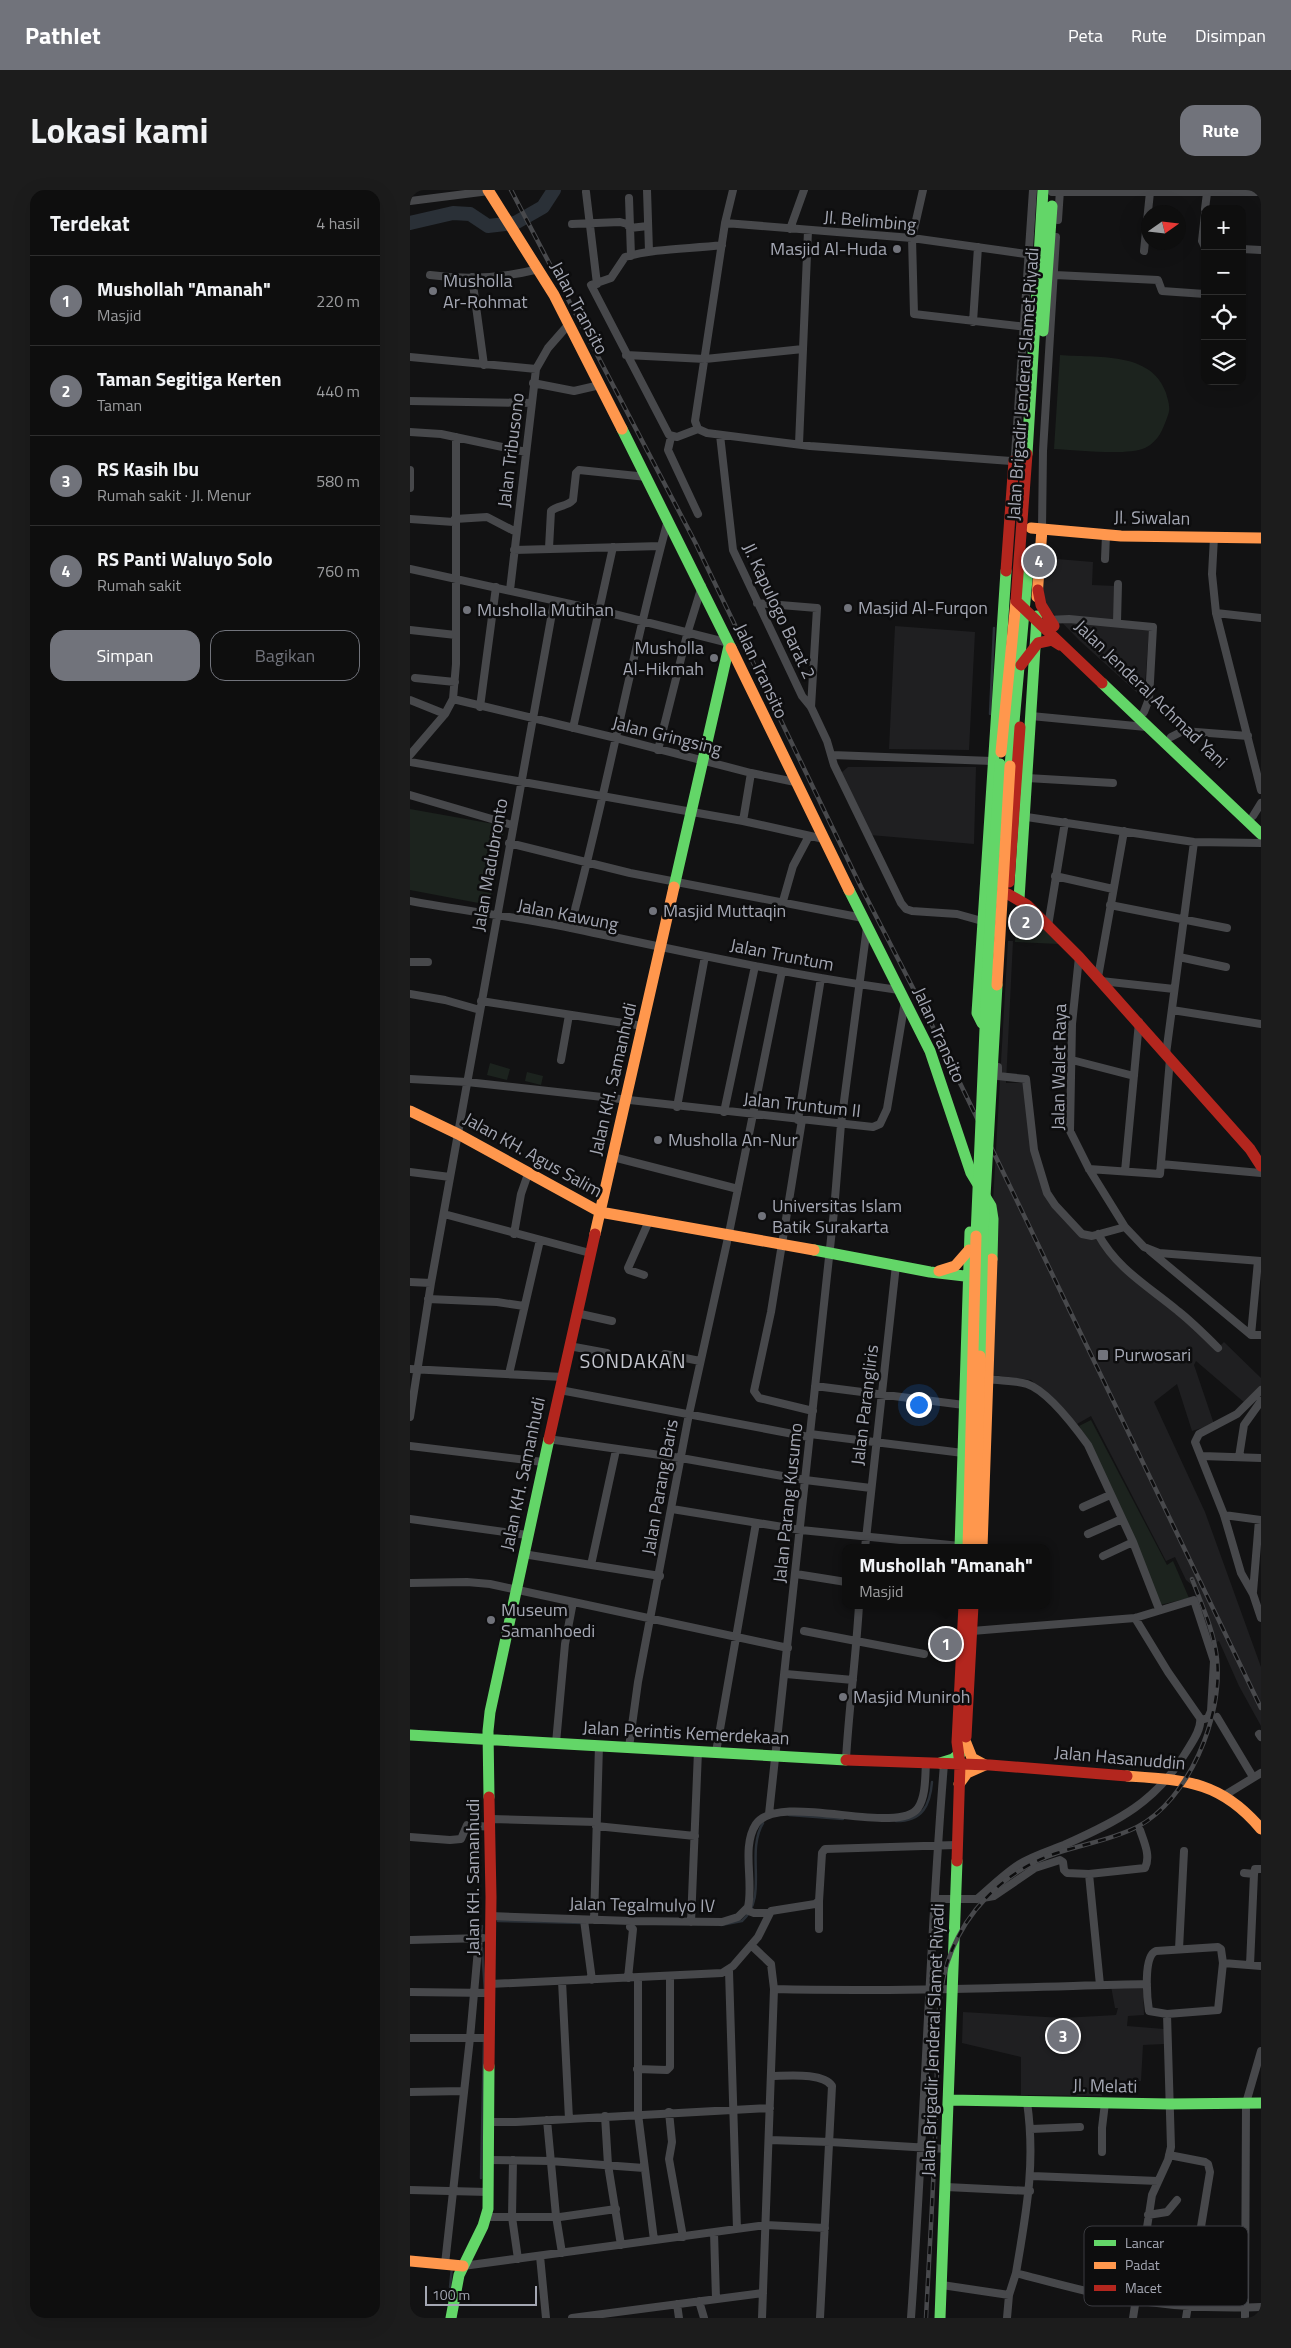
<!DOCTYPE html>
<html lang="id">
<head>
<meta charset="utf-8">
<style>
	body { margin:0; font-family:"Titillium Web",sans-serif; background:#1c1c1c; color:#f1f3f6 }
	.controls { position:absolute; right:15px; top:15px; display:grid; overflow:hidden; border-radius:10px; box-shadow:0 5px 20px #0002 }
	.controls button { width:45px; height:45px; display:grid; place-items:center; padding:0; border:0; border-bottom:1px solid #2e2e2e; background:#0e0e0e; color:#f1f3f6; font:25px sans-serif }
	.compass { position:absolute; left:731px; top:15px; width:45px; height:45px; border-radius:50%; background:#0e0e0e; box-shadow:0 5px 20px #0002; rotate:76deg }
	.scale { position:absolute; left:15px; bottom:12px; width:112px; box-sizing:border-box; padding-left:5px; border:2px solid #a4a7b3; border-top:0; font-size:14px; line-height:18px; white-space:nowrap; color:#a4a7b3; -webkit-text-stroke:4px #0d0d0e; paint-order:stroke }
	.you { position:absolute; left:508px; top:1214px; width:18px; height:18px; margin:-12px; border:4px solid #fff; border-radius:50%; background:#1a73e8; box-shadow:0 0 0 8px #1a73e833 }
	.badge { display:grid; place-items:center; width:32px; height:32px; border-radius:50%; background:#71737b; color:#fff; font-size:16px; font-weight:700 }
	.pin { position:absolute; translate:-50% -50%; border:2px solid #fff; box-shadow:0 1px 5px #0006 }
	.popup { position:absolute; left:432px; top:1354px; width:208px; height:65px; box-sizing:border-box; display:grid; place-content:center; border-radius:10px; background:#0e0e0e; filter:drop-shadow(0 1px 4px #0005); font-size:16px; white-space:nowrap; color:#9b9c9e }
	.popup b { font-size:19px; color:#f1f3f6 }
	.popup::after { content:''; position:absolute; left:50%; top:100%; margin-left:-10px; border:10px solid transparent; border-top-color:#0e0e0e }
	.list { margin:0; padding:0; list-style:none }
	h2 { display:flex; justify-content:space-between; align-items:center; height:65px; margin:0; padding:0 20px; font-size:21px }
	h2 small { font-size:16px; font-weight:400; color:#9b9c9e }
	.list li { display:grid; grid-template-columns:32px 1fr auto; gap:15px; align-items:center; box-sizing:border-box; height:90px; padding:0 20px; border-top:1px solid #2e2e2e }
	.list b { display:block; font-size:19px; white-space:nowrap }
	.list p { margin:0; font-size:16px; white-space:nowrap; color:#9b9c9e }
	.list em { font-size:16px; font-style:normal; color:#9b9c9e }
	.actions { display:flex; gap:10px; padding:15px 20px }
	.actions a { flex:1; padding:11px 0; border:1px solid #71737b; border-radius:15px; text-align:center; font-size:18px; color:#71737b }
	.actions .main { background:#71737b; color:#fff }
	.icon { flex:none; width:28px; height:28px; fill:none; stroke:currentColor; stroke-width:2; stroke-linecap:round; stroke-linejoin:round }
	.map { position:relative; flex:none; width:851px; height:2128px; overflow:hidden; border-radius:15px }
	header { display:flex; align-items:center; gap:30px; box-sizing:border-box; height:70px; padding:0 25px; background:#71737b; color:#fff }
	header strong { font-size:24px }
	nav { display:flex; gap:28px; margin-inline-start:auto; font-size:18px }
	.intro { display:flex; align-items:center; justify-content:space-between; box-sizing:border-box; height:120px; padding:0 30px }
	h1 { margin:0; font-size:35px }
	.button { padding:12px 22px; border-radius:15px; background:#71737b; color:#fff; font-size:18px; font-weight:700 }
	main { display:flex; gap:30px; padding:0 30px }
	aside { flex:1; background:#0e0e0e; border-radius:15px; box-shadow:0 5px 20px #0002 }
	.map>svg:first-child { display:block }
	.built { fill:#1f1f21 }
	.green { fill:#1c231e }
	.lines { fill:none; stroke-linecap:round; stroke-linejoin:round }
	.stream { stroke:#2a3037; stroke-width:2.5 }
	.river { stroke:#2a3037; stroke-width:14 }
	.street { stroke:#47484b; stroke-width:8 }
	.fast { stroke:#63d668; stroke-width:11 }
	.slow { stroke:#ff974d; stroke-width:11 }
	.jam { stroke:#b3261e; stroke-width:11 }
	.rail-casing { stroke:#48494c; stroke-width:4.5 }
	.rail { stroke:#0d0d0e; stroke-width:2.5; stroke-dasharray:8; stroke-linecap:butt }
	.fast-bridge { stroke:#63d668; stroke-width:11 }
	.slow-bridge { stroke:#ff974d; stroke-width:11 }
	.poi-dot { fill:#71737b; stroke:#0d0d0e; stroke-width:2 }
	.labels { text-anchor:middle; stroke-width:5; stroke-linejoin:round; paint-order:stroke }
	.street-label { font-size:18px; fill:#a4a7b3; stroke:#0d0d0e }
	.poi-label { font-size:18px; fill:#a4a7b3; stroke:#0d0d0e; text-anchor:start }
	.quarter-label { font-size:20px; letter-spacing:1px; fill:#c4c6cf; stroke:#0d0d0e }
	.key { fill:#0d0d0e; stroke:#3a3b40; stroke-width:1 }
	.key-label { font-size:14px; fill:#a4a7b3 }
</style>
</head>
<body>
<header>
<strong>Pathlet</strong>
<nav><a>Peta</a><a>Rute</a><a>Disimpan</a></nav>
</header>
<div class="intro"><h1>Lokasi kami</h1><a class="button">Rute</a></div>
<main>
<aside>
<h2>Terdekat<small>4 hasil</small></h2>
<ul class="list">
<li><span class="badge">1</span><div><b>Mushollah &quot;Amanah&quot;</b><p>Masjid</p></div><em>220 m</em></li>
<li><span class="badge">2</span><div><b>Taman Segitiga Kerten</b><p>Taman</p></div><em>440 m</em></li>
<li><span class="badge">3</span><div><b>RS Kasih Ibu</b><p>Rumah sakit · Jl. Menur</p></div><em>580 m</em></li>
<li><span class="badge">4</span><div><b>RS Panti Waluyo Solo</b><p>Rumah sakit</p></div><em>760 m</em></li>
</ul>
<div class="actions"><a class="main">Simpan</a><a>Bagikan</a></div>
</aside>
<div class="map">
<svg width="851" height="2128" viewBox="0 0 851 2128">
	<rect width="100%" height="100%" fill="#121213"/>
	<path class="built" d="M635,368l48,4 -1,23 24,1 -2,38 35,5 -5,70 -64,-58 -38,-39z
		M485,436l80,6 -6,118 -80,-1z
		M438,577h128l-2,77 -104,-9 -29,-62z
		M598,751h5l-7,142h19l19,111 36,41 18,4 36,35 86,72 4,-4 37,36v9l-16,16 -49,-42 -2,4 20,59 -22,7 -15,-47 -23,18 51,110 56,155v59l-22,-40 -20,-45 -7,3 -20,-59 -6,-5 -11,-23 -9,4 -75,-145 -14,8 -46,-44 -38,-5v-174z
		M733,1795l1,30 -16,1 -1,10 37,3v15l-21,1 -2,36 -37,-1 -2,16 -81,-1v-38l-59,-14 1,-31 100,6 53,-3 2,-7h-3l-4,-22z"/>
	<path class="green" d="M650,165c36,3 92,-4 106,38 2,8 5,14 2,22 -5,14 -9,26 -23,33 -18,8 -69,2 -91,1z
		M0,619l95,17 -16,79 -79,-15z
		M607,712l42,42 -44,-2z
		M80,873l20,6 -3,11 -20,-5z
		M117,882l16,4 -2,9 -16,-4z
		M681,1230l76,145 6,-4 16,37 -29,7 -72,-166 -9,-13z"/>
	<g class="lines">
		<path class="stream" d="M580,524l4,-86
			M379,1625l54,4
			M486,1631c27,0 34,-16 36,-39
			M88,1731l86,2
			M311,1735l21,-4c27,-24 3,-68 21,-98
			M71,1747l1,-11
			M72,1758l3,44
			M71,1988l3,-138
			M40,2097l2,-20"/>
		<path class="river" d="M0,33l43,-10 17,1 18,12 27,-3 28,-16 11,-17"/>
		<path class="street" d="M237,0l2,61
			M323,0l-8,33 -30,198 3,8 9,4 103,13 201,15h3l1,-6 18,-265
			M513,0l-11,48 2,76 113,13
			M176,2l11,92
			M642,2h209
			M219,8l2,58
			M0,11l79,-10
			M795,19l2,-16
			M795,24l-3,27 3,6
			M648,30l2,-30
			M315,33l187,15 121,17
			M162,34l48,-2 7,2 3,4 18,-2
			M380,39l14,-39
			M832,59l19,1
			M734,61l6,-59
			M20,85c37,5 73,3 109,-6
			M645,85l103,5 4,11 43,3
			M62,87l12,88
			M563,132l5,-75
			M216,165l79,4 98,-10
			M0,167l126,12
			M123,193l41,8 26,-6
			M0,211l122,2
			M288,239l-21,8 -8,-2 -78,-150 20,-7 14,-21c31,-9 65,-8 97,-12
			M0,242l31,2 85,18
			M310,245l13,115 69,146 9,11 16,34 7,24 67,138 5,6 6,2 45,3 25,7
			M261,247l-3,13 30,64
			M389,254l9,-213
			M0,280v18
			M0,329l44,3
			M45,329l32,-2 29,15
			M632,339l1,-78 13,-214
			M804,347l-2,37 4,39 45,177
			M139,358l2,-37c6,-6 16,-4 22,-11l3,-27 3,-3 68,7
			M104,360l147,-4
			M695,369l1,-24
			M0,379l188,41 131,33
			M100,400l26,-221 12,-21 21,-24
			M347,413l60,5 -6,99
			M806,423l45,5
			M637,430l22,-1 84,8 -4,72 -5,13
			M707,432l1,-38
			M0,440l46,5
			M5,488l40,4
			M43,509l163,39 135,35 44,9
			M0,510l35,14
			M70,517l16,-120
			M621,526l115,11
			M163,538l40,-181
			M761,547l12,-6 65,5
			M248,560l30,-119 14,-45
			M0,565l35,-41 8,-15 3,-35v-227
			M422,565l160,6
			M0,572l333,59 81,18
			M617,588l86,5
			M0,605l102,30
			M610,626l174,26 67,1
			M843,626l8,-13
			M333,631l8,-48
			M99,653l121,30 233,45
			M645,686l58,13
			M0,711c53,10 108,16 161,27 109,23 218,47 328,62
			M373,711l10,-35 16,-30
			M700,715l117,23
			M638,736l17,-104
			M160,738c37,-135 61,-273 98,-408
			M669,767l-7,67 -2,107 19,38 36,58 19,20 15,6 102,8
			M769,767l47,10
			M0,772h18
			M688,787l26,-146
			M691,791l73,8
			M0,804l35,6 35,10
			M71,811l162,25
			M762,820l89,14
			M756,864l28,-212
			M151,870l8,-45
			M662,870l62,16
			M588,877v9l28,3 8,71 13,43 8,12 27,29 10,2 33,-9
			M0,889l57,3 406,45 7,-3 7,-15 18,-108
			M267,917l28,-151
			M314,922l31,-146
			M388,930l23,-142
			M392,930l-31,192 -17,79 5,7 54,13
			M203,967l125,32
			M751,974l100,9
			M679,979l71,5 10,-115
			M715,981l14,-149
			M0,982l40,5
			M34,1024l146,39
			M104,1044l7,-40 7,-20
			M688,1044c19,35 50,52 80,77 14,11 27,24 40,37
			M740,1061l101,84h10
			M234,1085l-15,-5 -1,-2 21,-47
			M0,1092l21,1
			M18,1109l69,3 27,4
			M166,1123l36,8
			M841,1145l7,-74
			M159,1156l38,7
			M255,1164l35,7
			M0,1179l153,8
			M99,1184l31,-134
			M578,1189c12,2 27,1 39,5 21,7 48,43 61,61l45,97 26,67
			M405,1196l149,19
			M150,1200l249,47
			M851,1200l-24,24 -38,20 -4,8 29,73 17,58 12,21 8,24
			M0,1227l21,-134 123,-681
			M400,1244l153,19
			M138,1249l133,19 124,22 66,8
			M0,1256l133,16
			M792,1266l59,2
			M829,1267l5,-32 17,-24
			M673,1317l27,-12
			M262,1319l129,21 159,16
			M814,1325l37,5
			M0,1329l117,16
			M678,1344l34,-15
			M455,1358l31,-283
			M113,1364l137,22
			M693,1366l30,-14
			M181,1375l25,-115
			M386,1384l50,8
			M0,1393l57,-1 23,2 298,64
			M843,1402l6,-72
			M394,1441l120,23
			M562,1441l163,-13 59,-18 20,61 -3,50 -3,7 -7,2
			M376,1484l67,6
			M807,1527l36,60
			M849,1544l2,3
			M146,1553l9,-99 8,-42
			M219,1557l9,-65 51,-268 40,-181 53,-262
			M306,1562l40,-229
			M436,1569c3,-51 10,-102 13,-154
			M815,1605l36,-22
			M359,1624l65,-603 7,-87 26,-197
			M81,1629l105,3
			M186,1636l99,10
			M0,1647l40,3 11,-1 6,-14 24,2
			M834,1683l10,1 -4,91
			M679,1684l11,111
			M844,1684l1,-5h6
			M525,1709h42l17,-3 41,-28 25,-8 3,2 1,8 3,3 22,1 56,-6c6,-12 -1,-26 -5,-38
			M567,1709c13,-11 27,-25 41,-34 14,-9 31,-14 46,-20 54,-24 93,-43 124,-96 5,-8 14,-21 12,-31l-32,-46 -33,-54
			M409,1711v28
			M336,1720l8,3h15
			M80,1726l141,5 91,1 16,-5 10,-10c6,-26 -7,-60 8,-83 23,-33 142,13 162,-16 8,-12 7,-31 8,-45
			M174,1730l8,60
			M184,1730l5,-175
			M281,1732l7,-171
			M0,1750l73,-2
			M341,1755l20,19 3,25 -12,329
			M808,1757l3,2 2,14 -5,47 -51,4 -18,-3c-2,-13 -6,-55 7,-60z
			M769,1759l5,-98
			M813,1773l38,3
			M319,1781l8,258
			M218,1788l5,-49 -3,-2 1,-6
			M228,1788v136l16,126
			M152,1791l7,138
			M80,1794l232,-11 11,-7 25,-29 13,-26 44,-7 4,-3 3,-48 3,-4 131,-4
			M364,1799c124,3 249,-2 373,-5
			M0,1802l80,1
			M0,1848h80
			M227,1879l30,1 3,-3v-91
			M361,1886c15,0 52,-4 61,10l-12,232
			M0,1902l54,-1
			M259,1922l3,30 -3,17 14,78
			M195,1926l3,49 13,80
			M137,1930l9,96 6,37
			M78,1932h28l254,-14
			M621,1939l49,-2
			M359,1950l61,2 117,7
			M692,1962v-24l3,-25
			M759,1965l36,7 3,2 2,8 -24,146
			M79,1970l61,1 94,7
			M103,1970l-1,57 6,42
			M622,1986l126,5
			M536,1997l84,4
			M0,2000l78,2
			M738,2025l19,-3 10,-12
			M77,2027h73l56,-8
			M304,2042l2,67
			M130,2066l6,62
			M35,2074l25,-226 9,-100
			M53,2076l303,-41 59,3
			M606,2083c10,-60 20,-109 11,-171
			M532,2095l67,10 7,-22c31,8 62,17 93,23 49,9 102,13 152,11
			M289,2111l5,17
			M267,2114l2,14
			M162,2128l191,-25
			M501,2128c13,-185 18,-370 33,-554
			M597,2128l2,-23
			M723,2128l19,-123 16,-35 3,-13 -4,-133
			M835,2128l1,-215 15,-52"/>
		<path class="fast" d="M633,141l9,-125
			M212,239l109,219
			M617,264l16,-264
			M692,493l159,151
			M600,576l19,-209
			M264,697l55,-241
			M439,700l81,161 41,122 20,33 2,13 -1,40
			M609,709l18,-283
			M581,833h-9l-5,-10 29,-442
			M404,1060l116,22 52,6
			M550,1358l10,-316
			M0,1545l436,25
			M530,1573l13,-4 11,-9
			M79,1607l-1,-66 2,-19 59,-273
			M539,1910l221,4 91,-1
			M41,2128l8,-43 24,-49 5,-17 1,-143
			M530,2128l17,-457"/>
		<path class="slow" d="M78,0l66,105 68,134
			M621,338l90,8 140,2
			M627,407l5,-68
			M321,458l118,242
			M591,562l15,-151
			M0,921l48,23 142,78 214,38
			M185,1044l79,-347
			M529,1081l16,-5 14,-16
			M572,1358l10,-289
			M556,1553l6,15 13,7
			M717,1586c58,4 94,5 134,53
			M549,1594l8,-11 18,-8
			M0,2071l53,5"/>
		<path class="jam" d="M617,264l-11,147 86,82
			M596,381l8,-110
			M628,400l3,15 13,21
			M611,475l17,-22 14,-3 8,5
			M599,692l11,-155
			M598,704l19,11 52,52 171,192 11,17
			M139,1249l46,-205
			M556,1547l7,-132
			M436,1570l144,5 137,11
			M79,1607l2,100 -2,169
			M547,1671l3,-97 -3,-22 7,-137"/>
		<g class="rail-casing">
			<path id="rail" d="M101,0l184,352 166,345 70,136 87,180 243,505
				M516,2128c3,-60 7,-121 9,-181 1,-27 2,-53 2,-80 1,-43 1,-82 21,-120 20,-39 58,-71 99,-84 27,-9 54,-13 80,-26 52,-27 86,-111 80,-168 -3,-28 -15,-54 -25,-80"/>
		</g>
		<use href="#rail" class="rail"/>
		<path class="fast-bridge" d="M566,1046l12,-276 12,-196
			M570,1166l3,-124 14,-247"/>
		<path class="slow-bridge" d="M587,795l13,-219
			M558,1358l8,-312
			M565,1358l5,-192"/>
	</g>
	<g class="poi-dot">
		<circle cx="487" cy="59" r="5"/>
		<circle cx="23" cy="101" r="5"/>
		<circle cx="438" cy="418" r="5"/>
		<circle cx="57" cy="420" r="5"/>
		<circle cx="304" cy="468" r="5"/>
		<circle cx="243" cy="721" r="5"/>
		<circle cx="248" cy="950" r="5"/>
		<circle cx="352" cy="1026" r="5"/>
		<rect x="687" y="1159" width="12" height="12" rx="2.5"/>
		<circle cx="81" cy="1430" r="5"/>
		<circle cx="433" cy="1507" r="5"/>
	</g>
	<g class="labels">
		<g class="street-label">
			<text transform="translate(460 31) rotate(5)" y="6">Jl. Belimbing</text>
			<text transform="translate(169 118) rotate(62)" y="6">Jalan Transito</text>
			<text transform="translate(613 194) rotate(-86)" y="6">Jalan Brigadir Jenderal Slamet Riyadi</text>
			<text transform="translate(101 260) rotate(-83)" y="6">Jalan Tribusono</text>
			<text transform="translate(742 328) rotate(1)" y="6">Jl. Siwalan</text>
			<text transform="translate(369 421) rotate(65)" y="6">Jl. Kapulogo Barat 2</text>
			<text transform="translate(351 481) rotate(65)" y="6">Jalan Transito</text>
			<text transform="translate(741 504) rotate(44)" y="6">Jalan Jenderal Achmad Yani</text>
			<text transform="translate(257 546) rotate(14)" y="6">Jalan Gringsing</text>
			<text transform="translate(80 675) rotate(-80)" y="6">Jalan Madubronto</text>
			<text transform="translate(158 725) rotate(11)" y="6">Jalan Kawung</text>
			<text transform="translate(372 765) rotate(11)" y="6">Jalan Truntum</text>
			<text transform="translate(529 845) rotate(66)" y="6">Jalan Transito</text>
			<text transform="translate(649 877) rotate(-89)" y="6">Jalan Walet Raya</text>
			<text transform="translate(203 889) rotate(-77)" y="6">Jalan KH. Samanhudi</text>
			<text transform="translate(392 915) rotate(6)" y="6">Jalan Truntum II</text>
			<text transform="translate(123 965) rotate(29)" y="6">Jalan KH. Agus Salim</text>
			<text transform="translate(455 1215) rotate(-83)" y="6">Jalan Parangliris</text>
			<text transform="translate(113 1284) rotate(-78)" y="6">Jalan KH. Samanhudi</text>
			<text transform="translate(250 1297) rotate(-80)" y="6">Jalan Parang Baris</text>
			<text transform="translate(378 1313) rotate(-84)" y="6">Jalan Parang Kusumo</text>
			<text transform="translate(276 1543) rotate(3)" y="6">Jalan Perintis Kemerdekaan</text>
			<text transform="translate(710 1568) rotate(5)" y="6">Jalan Hasanuddin</text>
			<text transform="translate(63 1687) rotate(-90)" y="6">Jalan KH. Samanhudi</text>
			<text transform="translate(232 1715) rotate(1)" y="6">Jalan Tegalmulyo IV</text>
			<text transform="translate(523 1850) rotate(-88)" y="6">Jalan Brigadir Jenderal Slamet Riyadi</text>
			<text transform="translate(695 1896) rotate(1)" y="6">Jl. Melati</text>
		</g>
		<g class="poi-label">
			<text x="477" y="65" text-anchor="end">Masjid Al-Huda</text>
			<text x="33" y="97">Musholla<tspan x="33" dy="21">Ar-Rohmat</tspan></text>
			<text x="448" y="424">Masjid Al-Furqon</text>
			<text x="67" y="426">Musholla Mutihan</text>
			<text x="294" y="464" text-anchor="end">Musholla<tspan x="294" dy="21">Al-Hikmah</tspan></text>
			<text x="253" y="727">Masjid Muttaqin</text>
			<text x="258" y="956">Musholla An-Nur</text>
			<text x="362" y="1022">Universitas Islam<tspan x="362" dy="21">Batik Surakarta</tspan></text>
			<text x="704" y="1171">Purwosari</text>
			<text x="91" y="1426">Museum<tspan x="91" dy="21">Samanhoedi</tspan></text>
			<text x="443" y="1513">Masjid Muniroh</text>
		</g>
		<g class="quarter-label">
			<text x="223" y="1178">SONDAKAN</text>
		</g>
	</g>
	<rect x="674" y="2036" width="164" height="80" rx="8" class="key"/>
	<rect x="684" y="2050" width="22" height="6" fill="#63d668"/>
	<rect x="684" y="2072" width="22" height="7" fill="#ff974d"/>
	<rect x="684" y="2095" width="22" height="6" fill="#b3261e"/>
	<g class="key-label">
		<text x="715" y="2058">Lancar</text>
		<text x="715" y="2080">Padat</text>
		<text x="715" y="2103">Macet</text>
	</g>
</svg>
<div class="controls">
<button>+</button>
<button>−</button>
<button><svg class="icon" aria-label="locate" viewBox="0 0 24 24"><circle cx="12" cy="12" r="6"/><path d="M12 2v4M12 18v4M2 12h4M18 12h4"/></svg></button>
<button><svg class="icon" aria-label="layers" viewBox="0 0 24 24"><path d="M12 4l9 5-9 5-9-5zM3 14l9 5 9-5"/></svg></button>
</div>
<svg class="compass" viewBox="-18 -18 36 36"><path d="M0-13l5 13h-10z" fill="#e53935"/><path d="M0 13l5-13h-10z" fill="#9b9c9e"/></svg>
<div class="scale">100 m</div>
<div class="you"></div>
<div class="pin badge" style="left:536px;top:1454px">1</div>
<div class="popup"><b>Mushollah &quot;Amanah&quot;</b>Masjid</div>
<div class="pin badge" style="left:616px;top:732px">2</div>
<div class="pin badge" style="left:653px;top:1846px">3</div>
<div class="pin badge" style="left:629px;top:371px">4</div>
</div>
</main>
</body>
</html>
